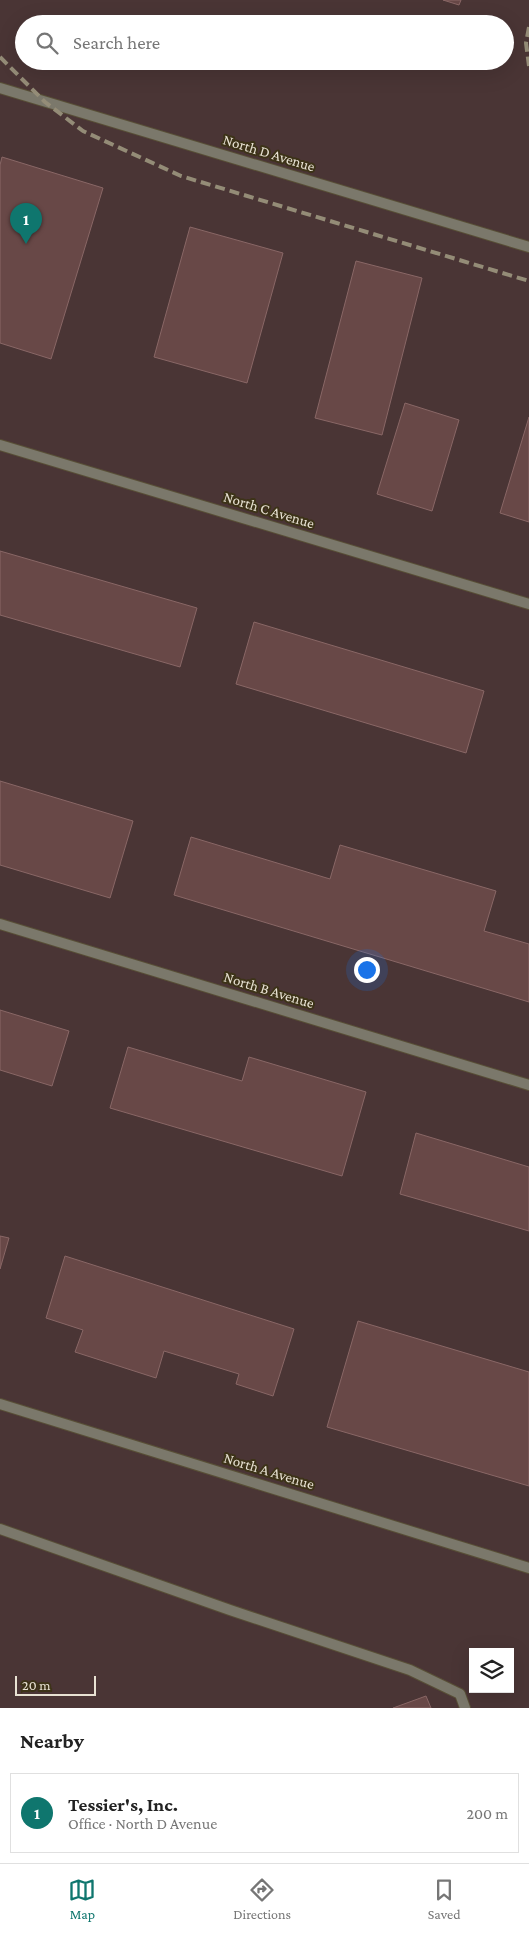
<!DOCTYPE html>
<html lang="en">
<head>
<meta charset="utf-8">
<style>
	body { margin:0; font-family:"Crimson Pro",serif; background:#f2f2f2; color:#222 }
	.controls { position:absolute; right:15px; bottom:15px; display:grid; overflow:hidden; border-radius:0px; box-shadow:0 5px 20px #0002 }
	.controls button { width:45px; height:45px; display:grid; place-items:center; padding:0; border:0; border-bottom:1px solid #e0e0e0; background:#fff; color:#222; font:25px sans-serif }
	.scale { position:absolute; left:15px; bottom:12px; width:81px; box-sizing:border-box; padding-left:5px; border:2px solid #e8e2d3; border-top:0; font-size:14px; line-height:18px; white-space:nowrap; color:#e8e2d3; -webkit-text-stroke:4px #3d3318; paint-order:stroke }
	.you { position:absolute; left:366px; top:969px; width:18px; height:18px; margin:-12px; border:4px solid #fff; border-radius:50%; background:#1a73e8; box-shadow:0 0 0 8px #1a73e833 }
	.badge { display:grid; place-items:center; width:32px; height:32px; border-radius:50%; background:#0f766e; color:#fff; font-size:16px; font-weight:700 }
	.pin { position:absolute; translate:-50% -41px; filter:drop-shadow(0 1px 2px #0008) }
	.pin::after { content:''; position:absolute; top:26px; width:18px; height:15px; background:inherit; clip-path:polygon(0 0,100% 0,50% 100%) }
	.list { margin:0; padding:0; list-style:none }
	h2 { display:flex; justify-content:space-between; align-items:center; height:65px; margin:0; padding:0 20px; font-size:21px }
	h2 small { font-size:16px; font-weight:400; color:#767676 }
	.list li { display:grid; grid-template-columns:32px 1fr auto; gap:15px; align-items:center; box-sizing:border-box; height:80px; margin:0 10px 10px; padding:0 10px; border:1px solid #e0e0e0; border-radius:0px }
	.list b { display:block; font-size:19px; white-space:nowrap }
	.list p { margin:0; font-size:16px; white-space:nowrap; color:#767676 }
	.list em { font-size:16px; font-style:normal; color:#767676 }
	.icon { flex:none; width:28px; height:28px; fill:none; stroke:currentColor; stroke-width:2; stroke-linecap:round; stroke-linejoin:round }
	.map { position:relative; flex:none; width:529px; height:1708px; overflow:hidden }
	.search { position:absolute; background:#fff; box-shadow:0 5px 20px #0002; left:15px; right:15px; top:15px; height:55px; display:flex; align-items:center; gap:12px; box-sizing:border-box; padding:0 18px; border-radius:28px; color:#767676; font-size:19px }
	.sheet { height:155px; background:#fff }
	nav { display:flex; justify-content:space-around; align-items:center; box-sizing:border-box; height:70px; border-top:1px solid #e0e0e0; background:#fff; font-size:14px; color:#767676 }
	nav a { display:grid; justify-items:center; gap:2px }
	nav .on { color:#0f766e }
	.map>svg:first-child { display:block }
	.industrial { fill:#4a3535; fill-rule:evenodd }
	.building { fill:#684847; stroke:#896766 }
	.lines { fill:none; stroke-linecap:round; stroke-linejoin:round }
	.lane-casing { stroke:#584f36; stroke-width:12 }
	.street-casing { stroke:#584f36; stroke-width:12 }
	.lane { stroke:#7b786b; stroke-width:10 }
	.street { stroke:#7b786b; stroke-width:10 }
	.rail { stroke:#948c77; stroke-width:4; stroke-dasharray:10 5; stroke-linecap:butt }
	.labels { text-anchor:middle; stroke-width:4; stroke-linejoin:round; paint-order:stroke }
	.street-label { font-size:15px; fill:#e8e2d3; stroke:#3d3318 }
</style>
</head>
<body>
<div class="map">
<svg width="529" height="1708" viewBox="0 0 529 1708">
	<rect width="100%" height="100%" fill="#3d3318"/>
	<path class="industrial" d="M0,0h529v1708h-529zM24,24h481v37h-481zM473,1652h37v37h-37z"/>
	<path class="building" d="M443,0h18l-2,5z
		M2,157l101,31 -52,171 -51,-16v-178z
		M190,227l93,26 -36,130 -93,-26z
		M356,261l66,17 -40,157 -67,-17z
		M405,403l54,17 -27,91 -55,-17z
		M529,417v105l-29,-9z
		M0,551l197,57 -17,59 -180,-52z
		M254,622l230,69 -18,62 -230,-69z
		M0,781l133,40 -23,77 -110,-33z
		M191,837l139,42 10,-34 156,46 -12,40 45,13v58l-355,-107z
		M0,1010l69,21 -17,55 -52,-16z
		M128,1047l114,34 7,-24 117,35 -24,84 -232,-68z
		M416,1133l113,34v64l-129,-37z
		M0,1236l9,2 -9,31z
		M65,1256l229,73 -21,67 -37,-12 3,-10 -75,-23 -8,27 -81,-26 8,-22 -37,-12z
		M358,1321l171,51v114l-202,-59z
		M426,1696l5,12h-38z"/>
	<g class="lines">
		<g class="lane-casing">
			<path id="lane" d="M0,1529l230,81 180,60 50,24 5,14"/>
		</g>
		<g class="street-casing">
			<path id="street" d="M0,88l529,159
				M0,445l529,159
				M0,924l529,161
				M0,1404l529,164"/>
		</g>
		<use href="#lane" class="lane"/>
		<use href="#street" class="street"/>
		<path class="rail" d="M529,27l-3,16 3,23
			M0,57l45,45 38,29 98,45 348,105"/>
	</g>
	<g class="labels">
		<g class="street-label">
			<text transform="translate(269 153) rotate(17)" y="5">North D Avenue</text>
			<text transform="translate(269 510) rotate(17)" y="5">North C Avenue</text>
			<text transform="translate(269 990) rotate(17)" y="5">North B Avenue</text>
			<text transform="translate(269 1471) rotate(17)" y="5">North A Avenue</text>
		</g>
	</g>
</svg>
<div class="controls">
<button><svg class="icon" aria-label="layers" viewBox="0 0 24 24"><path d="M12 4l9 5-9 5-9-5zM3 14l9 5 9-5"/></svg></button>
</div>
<div class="scale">20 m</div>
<div class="you"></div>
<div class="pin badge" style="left:26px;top:244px">1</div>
<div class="search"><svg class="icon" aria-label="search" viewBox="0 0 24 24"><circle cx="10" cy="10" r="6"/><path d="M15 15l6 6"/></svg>Search here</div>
</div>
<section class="sheet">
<h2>Nearby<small></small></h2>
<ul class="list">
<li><span class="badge">1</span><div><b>Tessier's, Inc.</b><p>Office · North D Avenue</p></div><em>200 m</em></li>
</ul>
</section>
<nav>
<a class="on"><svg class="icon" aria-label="map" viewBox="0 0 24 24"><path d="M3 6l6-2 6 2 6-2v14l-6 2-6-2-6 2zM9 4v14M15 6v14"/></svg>Map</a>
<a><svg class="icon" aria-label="directions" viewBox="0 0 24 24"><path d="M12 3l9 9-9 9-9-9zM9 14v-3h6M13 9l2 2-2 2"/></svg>Directions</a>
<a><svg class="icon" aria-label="saved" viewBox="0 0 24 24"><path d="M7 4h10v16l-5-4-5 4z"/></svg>Saved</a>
</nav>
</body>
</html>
